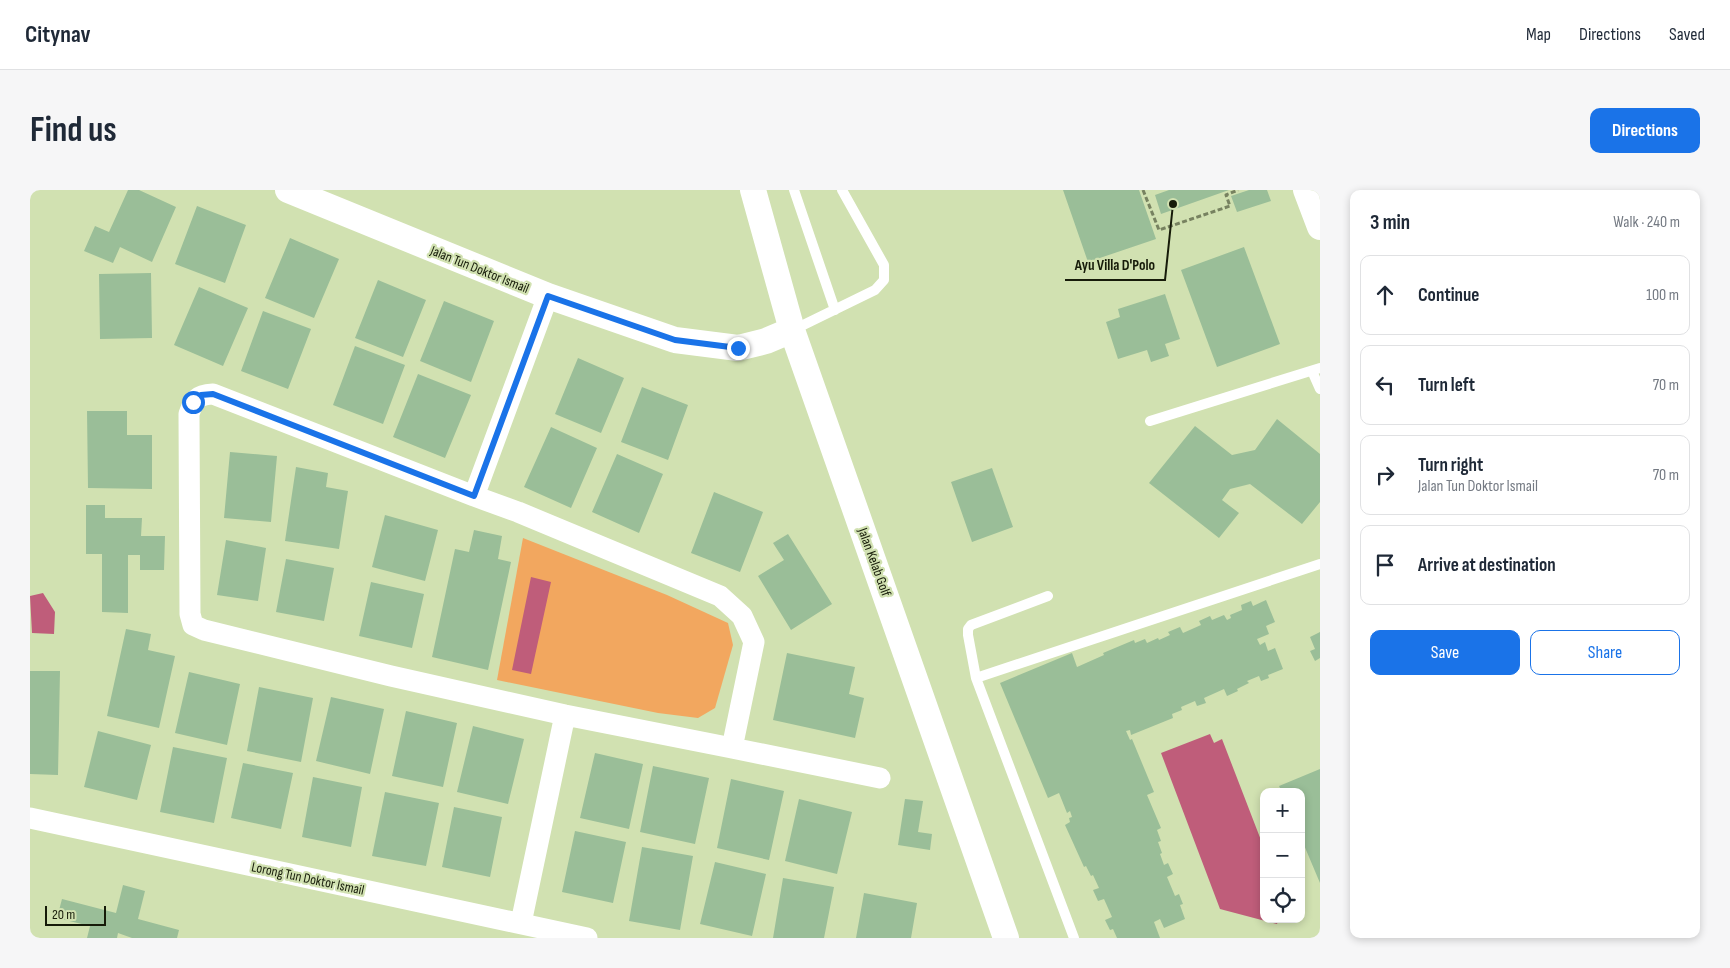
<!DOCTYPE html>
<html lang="en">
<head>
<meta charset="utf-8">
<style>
	body { margin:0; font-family:"Sofia Sans Condensed",sans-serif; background:#f6f6f7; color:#1f2937 }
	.controls { position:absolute; right:15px; bottom:15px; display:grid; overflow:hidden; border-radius:10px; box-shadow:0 2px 8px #0003 }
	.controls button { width:45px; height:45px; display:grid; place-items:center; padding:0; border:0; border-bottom:1px solid #e0e1e3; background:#fff; color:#1f2937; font:25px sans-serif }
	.scale { position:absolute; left:15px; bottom:12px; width:61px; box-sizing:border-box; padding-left:5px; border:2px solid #161b09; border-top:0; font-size:14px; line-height:18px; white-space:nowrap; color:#161b09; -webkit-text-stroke:4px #d1e1b1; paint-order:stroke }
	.stop { position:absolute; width:15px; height:15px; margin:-11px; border:4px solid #1a73e8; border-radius:50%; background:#fff }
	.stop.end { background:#1a73e8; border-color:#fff; box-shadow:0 1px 5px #0008 }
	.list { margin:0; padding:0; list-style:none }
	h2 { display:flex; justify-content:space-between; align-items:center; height:65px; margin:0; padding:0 20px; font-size:21px }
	h2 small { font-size:16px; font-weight:400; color:#747a83 }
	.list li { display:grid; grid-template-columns:32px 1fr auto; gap:15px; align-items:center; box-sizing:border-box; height:80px; margin:0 10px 10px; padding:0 10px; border:1px solid #e0e1e3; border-radius:10px }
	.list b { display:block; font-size:19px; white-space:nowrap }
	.list p { margin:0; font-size:16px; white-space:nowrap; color:#747a83 }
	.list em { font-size:16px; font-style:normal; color:#747a83 }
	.actions { display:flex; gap:10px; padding:15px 20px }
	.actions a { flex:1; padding:11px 0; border:1px solid #1a73e8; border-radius:10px; text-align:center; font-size:18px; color:#1a73e8 }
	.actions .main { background:#1a73e8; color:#fff }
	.icon { flex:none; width:28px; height:28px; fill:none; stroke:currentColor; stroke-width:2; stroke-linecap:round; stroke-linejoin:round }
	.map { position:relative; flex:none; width:1290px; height:748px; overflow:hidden; border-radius:10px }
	header { display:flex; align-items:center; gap:30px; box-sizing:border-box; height:70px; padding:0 25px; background:#fff; border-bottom:1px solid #e0e1e3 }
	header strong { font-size:24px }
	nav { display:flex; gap:28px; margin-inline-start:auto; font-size:18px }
	.intro { display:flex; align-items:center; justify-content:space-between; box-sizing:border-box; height:120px; padding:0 30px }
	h1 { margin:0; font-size:35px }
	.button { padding:12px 22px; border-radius:10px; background:#1a73e8; color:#fff; font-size:18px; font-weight:700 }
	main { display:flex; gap:30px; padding:0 30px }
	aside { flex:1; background:#fff; border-radius:10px; box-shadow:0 2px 8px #0003 }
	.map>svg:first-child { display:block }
	.green { fill:#f2a75f }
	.water { fill:#bf5d7a }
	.building { fill:#9abe98 }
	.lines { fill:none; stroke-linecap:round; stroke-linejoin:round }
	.path { stroke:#778260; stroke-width:3; stroke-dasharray:5 2.5; stroke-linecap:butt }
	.service { stroke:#fff; stroke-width:10 }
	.minor { stroke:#fff; stroke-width:21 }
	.tertiary { stroke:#fff; stroke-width:26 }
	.route { stroke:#1a73e8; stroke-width:6 }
	.labels { text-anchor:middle; stroke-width:4.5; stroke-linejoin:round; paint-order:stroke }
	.street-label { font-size:14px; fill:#161b09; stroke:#d1e1b1 }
	.leader { fill:none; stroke:#161b09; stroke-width:2 }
	.callout-dot { fill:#161b09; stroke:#d1e1b1; stroke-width:2 }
	.callout-label { font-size:15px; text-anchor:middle; font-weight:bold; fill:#161b09; stroke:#d1e1b1; stroke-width:4.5; stroke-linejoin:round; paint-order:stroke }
</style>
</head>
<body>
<header>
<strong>Citynav</strong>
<nav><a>Map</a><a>Directions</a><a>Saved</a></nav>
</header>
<div class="intro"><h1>Find us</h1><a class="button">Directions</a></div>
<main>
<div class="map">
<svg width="1290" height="748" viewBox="0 0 1290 748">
	<rect width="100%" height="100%" fill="#d1e1b1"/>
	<path class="green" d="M493,348l144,57 61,28 5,22 -18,63 -17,10 -40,-5 -161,-33z"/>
	<path class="water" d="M501,387l20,5 -20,92 -19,-4z
		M13,403l12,19 -1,22 -22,-1 -2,-37z
		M1180,544l4,9 8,-4 42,109v71h15l-2,5 -57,-15 -59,-156z"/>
	<path class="building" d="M98,0h11l37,17 -24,55 -32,-15 -7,16 -29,-12 11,-25 14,6z
		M1033,0h76l17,49 -68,23z
		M1139,0h60l-68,24 -6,-19z
		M1219,0h18l4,11 -34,11 -6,-16z
		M167,16l49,19 -21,58 -50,-19z
		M260,48l49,21 -25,59 -49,-20z
		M1214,57l36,97 -63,23 -36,-97z
		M121,83l1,65 -52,1 -1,-65z
		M348,90l48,20 -23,57 -48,-19z
		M169,97l49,21 -25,58 -49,-21z
		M1135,104l15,45 -15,5 4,12 -18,6 -4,-12 -29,9 -12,-37 14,-5 -2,-8z
		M414,111l50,20 -23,61 -51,-21z
		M233,121l48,18 -23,60 -47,-18z
		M325,156l50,19 -22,59 -50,-19z
		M548,168l46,20 -23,55 -46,-19z
		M388,184l53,21 -26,63 -52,-21z
		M612,197l46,18 -20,55 -47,-18z
		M57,221h40v24h25v54l-64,-1z
		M1247,229l43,35v48l-18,22 -52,-40 -20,5 -8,11 17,13 -20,25 -70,-55 46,-57 37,29 23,-5z
		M521,237l46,21 -26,60 -47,-21z
		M200,262l47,4 -6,66 -47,-4z
		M587,264l46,20 -24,59 -47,-21z
		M266,277l32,6 -2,14 22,4 -9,58 -54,-8z
		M962,278l21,59 -41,15 -21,-60z
		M684,302l49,20 -23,60 -49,-19z
		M56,315h19v13h37l-1,18h24l-1,34h-24v-15h-12v58l-26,-1v-58h-16z
		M355,325l53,15 -13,51 -53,-14z
		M444,340l28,6 -4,23 13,3 -23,108 -56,-13 23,-108 14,3z
		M758,344l44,70 -41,26 -33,-54 26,-16 -11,-17z
		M196,350l40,8 -8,53 -41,-6z
		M256,369l48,9 -10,53 -48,-9z
		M341,392l53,12 -12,54 -53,-12z
		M1236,410l9,22 -9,4 3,8 -12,5 3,6 5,-3 3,9 7,-3 8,21 -15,6 1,3 -8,3 -2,-5 -12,5 2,2 -12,6 1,2 -11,5 -3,-7 -20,9 2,5 -9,3 -2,-5 -14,6 1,3 -10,4 1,4 -42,17 -1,-5 -4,1 4,9 2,-1 22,53 -7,3 14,33 -4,2 4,11 -3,1 4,11 -2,1 4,11 4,-2 5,11 -6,3 8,19 4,-2 4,10 -3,1 5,14 -21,9 -4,-9 -6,3 6,16h-43l-4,-9 -3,1 -5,-10 7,-3 -8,-18 -6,2 -5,-11 6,-2 -6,-13 -2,1 -5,-10 -2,1 -19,-42 5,-3 -1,-4 3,-1 -2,-6 -3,2 -8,-20 -11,5 -48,-115 72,-30 5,14 27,-12 -1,-2 31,-13 1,3 10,-4 2,4 11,-5 1,2 11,-5 -2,-3 12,-5 3,6 18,-8 -2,-4 11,-5 2,4 12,-5 3,5 4,-2 -1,-3 12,-5 -1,-5 10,-4 2,5z
		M96,439l25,5 -3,16 27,6 -16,72 -52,-12z
		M1290,442v26l-5,3 -5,-10 5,-2 -5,-12z
		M757,463l68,14 -6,27 15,4 -9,40 -82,-18z
		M0,481h30l-2,104 -28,-1z
		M159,482l51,12 -13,61 -52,-12z
		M229,497l54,11 -12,64 -54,-11z
		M301,507l53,12 -14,65 -54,-13z
		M376,521l51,12 -14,64 -51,-11z
		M443,536l51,13 -16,65 -51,-12z
		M68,541l53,14 -14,55 -53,-13z
		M143,557l54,11 -13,65 -54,-11z
		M565,563l48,11 -14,65 -49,-11z
		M213,573l50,10 -12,56 -50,-11z
		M623,576l56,12 -14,66 -55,-12z
		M1290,579v114l-19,-45v-46h-19l-3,-6z
		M283,587l49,10 -11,60 -49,-10z
		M701,589l53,12 -15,69 -52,-12z
		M355,602l54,11 -13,63 -54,-10z
		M769,609l53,13 -15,62 -52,-13z
		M875,609l18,2 -5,31 14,2 -2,16 -32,-5z
		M424,617l48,10 -12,60 -48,-10z
		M545,641l51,11 -13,61 -51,-11z
		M612,657l51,9 -13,74 -51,-9z
		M685,672l51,12 -14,62 -52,-12z
		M753,688l51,9 -10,51h-51z
		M93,695l22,6 -7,28 41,11 -2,8h-45l-14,-5 -1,5h-30l3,-12 -33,-8 5,-19 54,14z
		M834,703l53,10 -6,35h-55z"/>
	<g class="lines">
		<path class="path" d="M1113,0l16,40 71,-24 -4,-11 12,-5"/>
		<path class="service" d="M764,0l41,120
			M763,140l82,-40 9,-10v-15l-42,-75
			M1282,181l8,18
			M1120,231l170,-53
			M946,488l-8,-43v-6l3,-4 77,-29
			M1044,748l-98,-260 344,-114"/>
		<path class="minor" d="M518,106l-74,200 44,16 202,84 22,20 12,26 -22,106 148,30
			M444,306l-261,-102c-16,1 -19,5 -24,20l1,200 3,11 11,5 187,46 174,39 167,33
			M0,628l557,120
			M491,733l44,-208"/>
		<path class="tertiary" d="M258,0l260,106 127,44 63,8 28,-7 26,-11
			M723,0l39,140 214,608
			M1276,0l14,37"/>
	</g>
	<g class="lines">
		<path class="route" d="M163,212l8,-7 12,-1 261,102 74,-200 127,44 63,8"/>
	</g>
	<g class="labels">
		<g class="street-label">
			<text transform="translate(450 79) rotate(22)" y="5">Jalan Tun Doktor Ismail</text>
			<text transform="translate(845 372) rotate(70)" y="5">Jalan Kelab Golf</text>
			<text transform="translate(278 688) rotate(12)" y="5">Lorong Tun Doktor Ismail</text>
		</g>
	</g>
	<path class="leader" d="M1143 14L1135 90H1035"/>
	<circle class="callout-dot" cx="1143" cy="14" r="5"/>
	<g class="callout-label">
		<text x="1085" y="80">Ayu Villa D'Polo</text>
	</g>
</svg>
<div class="controls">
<button>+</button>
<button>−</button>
<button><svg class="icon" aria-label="locate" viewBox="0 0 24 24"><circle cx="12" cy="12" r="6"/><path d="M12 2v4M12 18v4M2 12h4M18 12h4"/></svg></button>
</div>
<div class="scale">20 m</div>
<div class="stop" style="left:163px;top:212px"></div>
<div class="stop end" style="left:708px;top:158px"></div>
</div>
<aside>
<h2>3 min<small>Walk · 240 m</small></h2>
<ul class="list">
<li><svg class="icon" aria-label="ahead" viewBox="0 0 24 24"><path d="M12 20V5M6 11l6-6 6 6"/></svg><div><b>Continue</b></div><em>100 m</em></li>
<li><svg class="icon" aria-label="left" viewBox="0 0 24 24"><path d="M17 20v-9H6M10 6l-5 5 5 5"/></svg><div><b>Turn left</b></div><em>70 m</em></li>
<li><svg class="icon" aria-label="right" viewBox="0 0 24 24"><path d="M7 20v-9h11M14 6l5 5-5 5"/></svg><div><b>Turn right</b><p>Jalan Tun Doktor Ismail</p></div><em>70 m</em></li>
<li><svg class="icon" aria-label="arrive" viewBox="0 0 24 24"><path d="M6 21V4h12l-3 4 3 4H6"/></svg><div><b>Arrive at destination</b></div></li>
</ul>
<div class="actions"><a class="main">Save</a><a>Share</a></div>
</aside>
</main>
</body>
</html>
